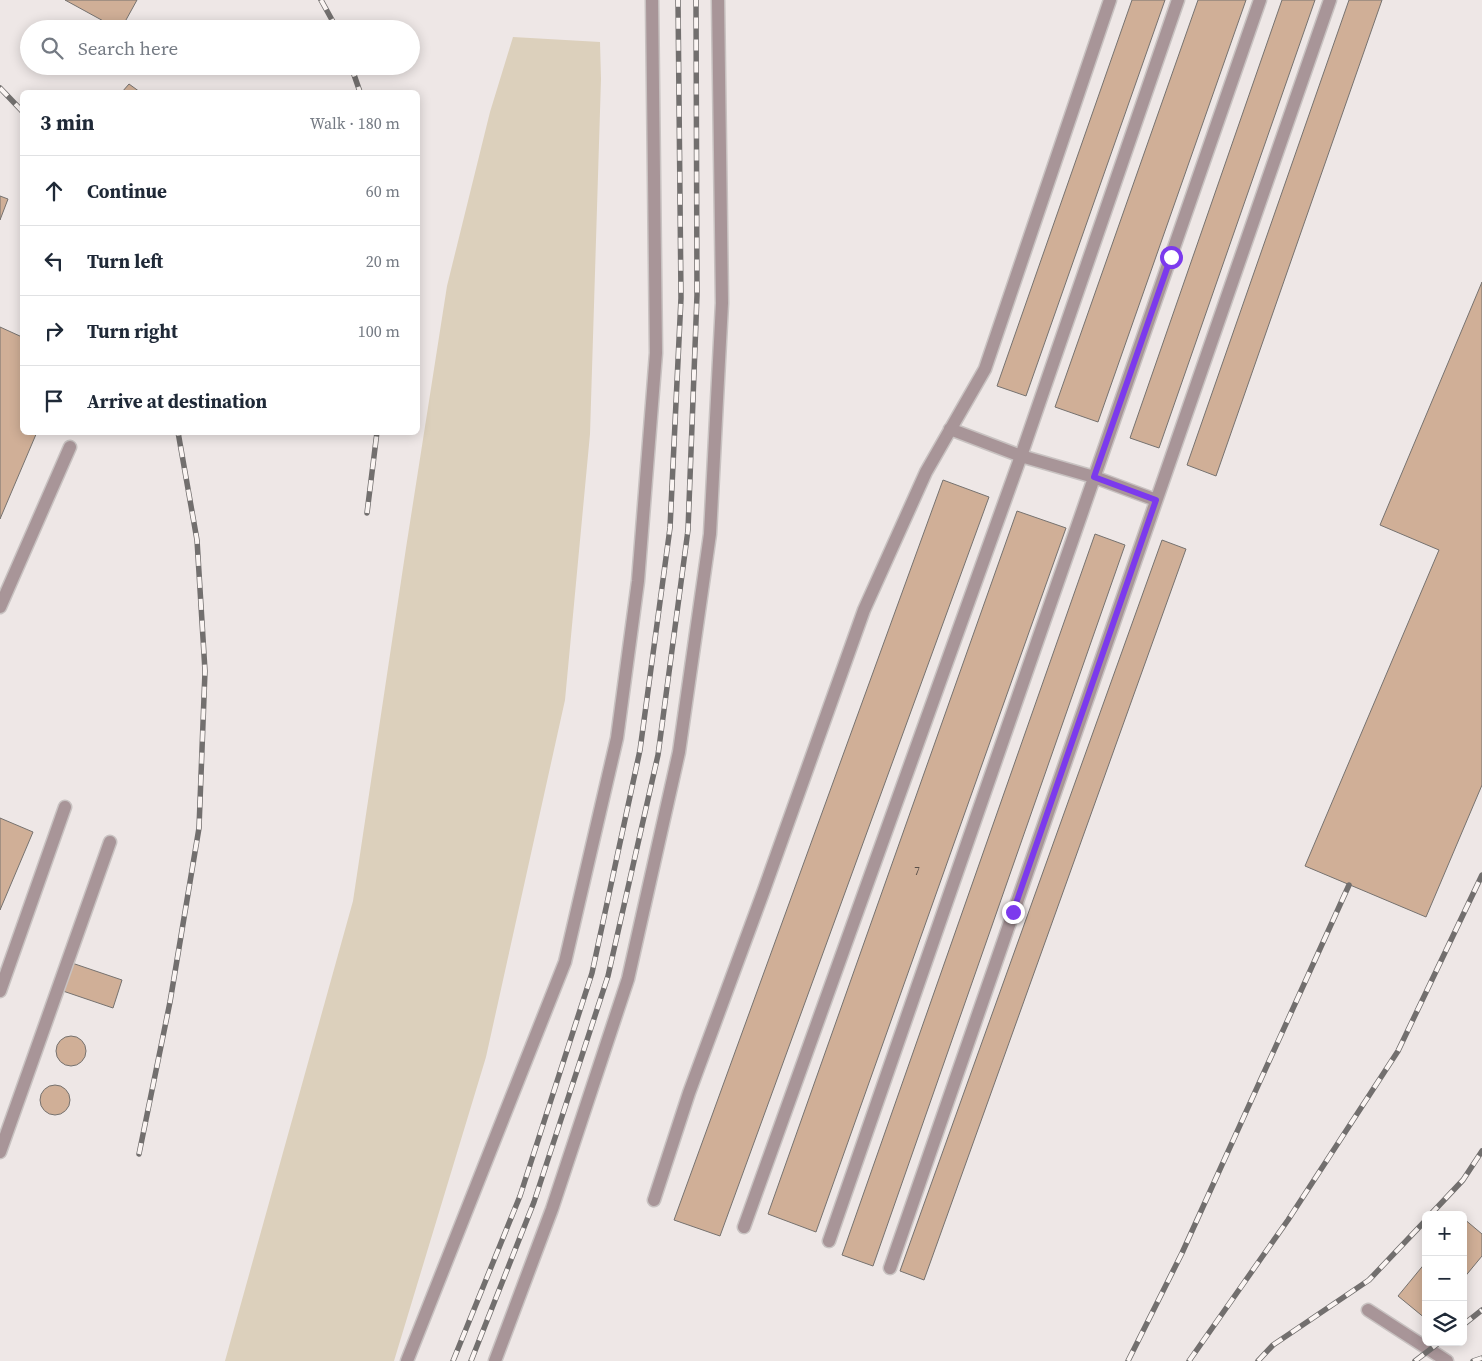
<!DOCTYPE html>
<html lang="en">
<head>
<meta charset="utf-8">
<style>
	body { margin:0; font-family:"Source Serif 4",serif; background:#f2f2f3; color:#1f2937 }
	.controls { position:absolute; right:15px; bottom:15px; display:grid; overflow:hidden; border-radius:8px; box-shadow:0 2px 12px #0003 }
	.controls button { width:45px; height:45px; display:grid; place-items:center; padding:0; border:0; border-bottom:1px solid #e0e1e3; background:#fff; color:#1f2937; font:25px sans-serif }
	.stop { position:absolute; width:15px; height:15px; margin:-11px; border:4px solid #7c3aed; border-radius:50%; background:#fff }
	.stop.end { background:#7c3aed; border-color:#fff; box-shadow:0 1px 5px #0008 }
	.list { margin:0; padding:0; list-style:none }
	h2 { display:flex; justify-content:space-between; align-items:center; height:65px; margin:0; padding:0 20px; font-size:21px }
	h2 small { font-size:16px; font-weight:400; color:#747a83 }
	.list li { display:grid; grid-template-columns:32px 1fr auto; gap:15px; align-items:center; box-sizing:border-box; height:70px; padding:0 20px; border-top:1px solid #e0e1e3 }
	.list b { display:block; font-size:19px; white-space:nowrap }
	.list em { font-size:16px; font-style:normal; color:#747a83 }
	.icon { flex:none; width:28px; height:28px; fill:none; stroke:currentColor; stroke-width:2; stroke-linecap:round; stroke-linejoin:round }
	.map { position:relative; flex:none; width:1482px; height:1361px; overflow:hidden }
	.search { position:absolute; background:#fff; box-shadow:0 2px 12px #0003; left:20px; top:20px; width:400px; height:55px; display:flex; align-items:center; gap:12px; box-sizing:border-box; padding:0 18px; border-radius:28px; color:#747a83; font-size:19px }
	.panel { position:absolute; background:#fff; box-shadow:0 2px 12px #0003; left:20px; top:90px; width:400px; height:345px; border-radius:8px }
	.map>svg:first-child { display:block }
	.green { fill:#dcd0bc }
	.building { fill:#d0af97; stroke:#76726f }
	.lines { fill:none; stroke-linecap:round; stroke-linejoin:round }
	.lane-casing { stroke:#c8c2c1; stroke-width:15 }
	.lane { stroke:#a89598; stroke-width:12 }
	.rail-casing { stroke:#726f6e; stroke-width:5.5 }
	.rail { stroke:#fbf5f3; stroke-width:4; stroke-dasharray:11; stroke-linecap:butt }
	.route { stroke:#7c3aed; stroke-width:6 }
	.labels { text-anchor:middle; stroke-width:4.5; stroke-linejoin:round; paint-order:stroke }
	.number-label { font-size:11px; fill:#594f49 }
</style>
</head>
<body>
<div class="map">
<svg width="1482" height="1361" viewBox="0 0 1482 1361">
	<rect width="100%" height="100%" fill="#eee7e6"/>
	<path class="green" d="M513,37l87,5 1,37 -11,355 -25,266 -79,357 -92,304h-169l128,-460 53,-353 41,-262 43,-174z"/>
	<path class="building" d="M65,0h72l-16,29h-3z
		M1132,0h33l-139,396 -29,-10z
		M1198,0h48l-148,422 -43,-15z
		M1282,0h33l-156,448 -29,-10z
		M1349,0h33l-166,476 -29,-11z
		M129,84l11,8h-18z
		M0,196l8,3 -8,21z
		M1482,282v503l-56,132 -121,-51 134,-316 -59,-25z
		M0,327l22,10v95h15l-37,87z
		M943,480l46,17 -269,739 -46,-16z
		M1017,511l49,17 -250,704 -48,-18z
		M1095,534l30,11 -252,721 -31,-11z
		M1162,540l24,9 -262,731 -24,-9z
		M0,818l33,14 -33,78z
		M69,962l53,18 -9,28 -53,-18z
		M56 1051a15 15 0 1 1 30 0a15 15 0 1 1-30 0Z
		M40 1100a15 15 0 1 1 30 0a15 15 0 1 1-30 0Z
		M1463,1218l19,16v22l-19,23z
		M1426,1262v57l-28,-23z"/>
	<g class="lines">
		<g class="lane-casing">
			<path id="lane" d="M950,429l71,27 73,21 62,23
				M0,607l70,-160
				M0,991l65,-184
				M0,1152l110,-310
				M654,1200l35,-107 75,-203 100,-280 62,-138 59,-103 125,-369
				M744,1227l277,-771 157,-456
				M829,1241l431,-1241
				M890,1268l440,-1268
				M1368,1310l79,51
				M407,1361l158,-399 52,-224 21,-157 18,-228 -4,-353
				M495,1361l57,-152 76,-230 51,-227 31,-218 12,-231 -4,-303"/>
		</g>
		<use href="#lane" class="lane"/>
		<g class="rail-casing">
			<path id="rail" d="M321,0l16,29
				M351,66l9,26
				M0,88l22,23
				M367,513l10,-81
				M139,1154l31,-152 29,-174 6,-157 -8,-131 -19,-108
				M1430,1215l33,-35 19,-29
				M1463,1325l19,-15
				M453,1361l67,-165 72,-223 48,-223 30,-222 11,-230 -3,-298
				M471,1361l63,-159 74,-226 50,-221 30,-225 9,-235 -1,-295
				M1128,1361l54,-108 167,-368
				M1189,1361l99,-141 110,-169 84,-176
				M1258,1361l15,-16 96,-65 57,-60
				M1415,1361l25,-19
				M1473,1361l9,-3"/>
		</g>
		<use href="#rail" class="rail"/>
	</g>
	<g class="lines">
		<path class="route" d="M1013,912l143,-412 -62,-23 77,-220"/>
	</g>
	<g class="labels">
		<g class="number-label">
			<text x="917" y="875">7</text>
		</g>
	</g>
</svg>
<div class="controls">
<button>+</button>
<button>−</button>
<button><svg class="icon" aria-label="layers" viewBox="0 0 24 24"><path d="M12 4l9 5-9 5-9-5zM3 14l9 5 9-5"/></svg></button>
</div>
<div class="stop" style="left:1171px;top:257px"></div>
<div class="stop end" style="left:1013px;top:912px"></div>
<div class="search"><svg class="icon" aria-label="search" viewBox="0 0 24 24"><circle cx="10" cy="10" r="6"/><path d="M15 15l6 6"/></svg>Search here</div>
<section class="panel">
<h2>3 min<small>Walk · 180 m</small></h2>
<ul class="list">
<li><svg class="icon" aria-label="ahead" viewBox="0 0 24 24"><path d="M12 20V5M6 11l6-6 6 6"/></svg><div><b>Continue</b></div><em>60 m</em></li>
<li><svg class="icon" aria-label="left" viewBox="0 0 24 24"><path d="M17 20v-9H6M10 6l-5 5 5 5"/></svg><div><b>Turn left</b></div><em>20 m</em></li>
<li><svg class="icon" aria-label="right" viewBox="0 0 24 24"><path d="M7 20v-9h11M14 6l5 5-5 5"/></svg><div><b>Turn right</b></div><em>100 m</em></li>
<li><svg class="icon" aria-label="arrive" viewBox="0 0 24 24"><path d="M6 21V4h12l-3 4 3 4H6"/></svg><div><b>Arrive at destination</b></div></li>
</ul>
</section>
</div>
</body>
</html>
